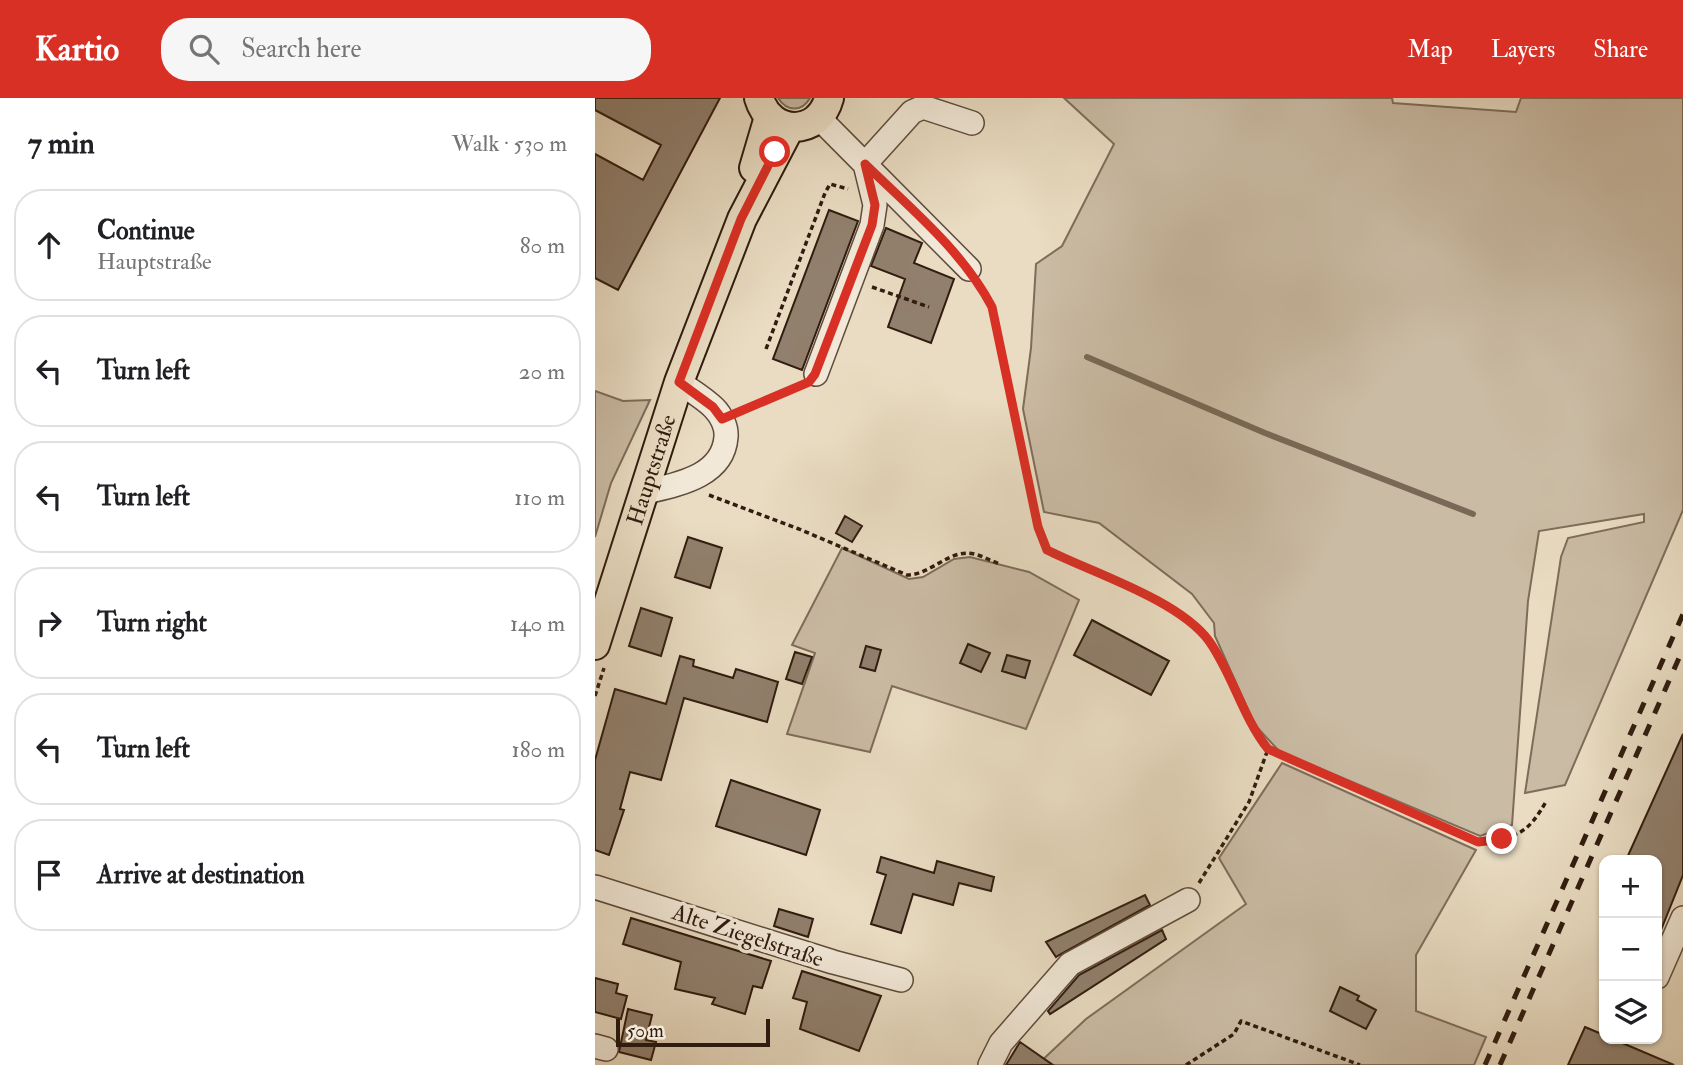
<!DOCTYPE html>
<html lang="en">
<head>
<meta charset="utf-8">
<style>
	body { margin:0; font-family:"IM FELL Double Pica",serif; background:#f6f6f6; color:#202124 }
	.controls { position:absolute; right:21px; bottom:21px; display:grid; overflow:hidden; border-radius:14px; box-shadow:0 2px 5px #0004 }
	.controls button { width:63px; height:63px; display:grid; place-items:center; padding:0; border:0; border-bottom:2px solid #e0e0e0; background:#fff; color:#202124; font:35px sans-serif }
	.scale { position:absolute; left:21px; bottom:18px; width:154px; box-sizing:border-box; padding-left:7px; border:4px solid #311c10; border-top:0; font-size:19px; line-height:24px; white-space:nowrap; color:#311c10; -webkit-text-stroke:5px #f1e8d7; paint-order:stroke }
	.stop { position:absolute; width:21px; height:21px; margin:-16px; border:5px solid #d93025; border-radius:50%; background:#fff }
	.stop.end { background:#d93025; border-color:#fff; box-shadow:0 2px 7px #0008 }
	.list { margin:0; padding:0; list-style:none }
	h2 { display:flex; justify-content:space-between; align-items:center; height:91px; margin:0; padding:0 28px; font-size:30px }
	h2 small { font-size:23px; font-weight:400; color:#757577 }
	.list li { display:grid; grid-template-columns:46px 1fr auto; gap:21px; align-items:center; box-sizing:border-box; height:112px; margin:0 14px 14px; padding:0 14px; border:2px solid #e0e0e0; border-radius:28px }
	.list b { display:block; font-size:26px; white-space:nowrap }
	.list p { margin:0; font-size:23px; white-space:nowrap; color:#757577 }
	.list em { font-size:23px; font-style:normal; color:#757577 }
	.icon { flex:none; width:38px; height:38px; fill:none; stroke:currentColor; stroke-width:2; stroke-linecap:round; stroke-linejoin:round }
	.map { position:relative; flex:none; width:1088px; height:967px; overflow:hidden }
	header { display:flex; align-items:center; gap:42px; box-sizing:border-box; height:98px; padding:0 35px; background:#d93025; color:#fff }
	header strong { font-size:33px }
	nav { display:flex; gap:38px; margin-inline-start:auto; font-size:24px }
	.search { width:490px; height:63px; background:#f6f6f6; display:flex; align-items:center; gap:18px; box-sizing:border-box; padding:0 24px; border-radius:28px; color:#757577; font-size:26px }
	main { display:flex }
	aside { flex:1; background:#fff }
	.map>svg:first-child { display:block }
	.green { fill:#cabba4; stroke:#7e6c5a; stroke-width:2 }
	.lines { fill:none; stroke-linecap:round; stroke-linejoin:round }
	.stream { stroke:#7a6856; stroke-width:6 }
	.building { fill:#91806d; stroke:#311c10; stroke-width:2 }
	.minor-casing { stroke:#5f4c3c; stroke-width:26 }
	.major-casing { stroke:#311c10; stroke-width:32 }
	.path { stroke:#311c10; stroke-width:3.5; stroke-dasharray:5 3.5; stroke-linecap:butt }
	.minor { stroke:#f1e8d7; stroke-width:23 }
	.major { stroke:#e9dcc2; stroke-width:28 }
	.rail { stroke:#311c10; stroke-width:5; stroke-dasharray:12 12; stroke-linecap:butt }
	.route { stroke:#d93025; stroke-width:9 }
	.labels { text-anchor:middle; stroke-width:7; stroke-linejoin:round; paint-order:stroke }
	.street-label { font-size:23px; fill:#311c10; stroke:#f1e8d7 }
</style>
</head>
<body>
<header>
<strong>Kartio</strong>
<div class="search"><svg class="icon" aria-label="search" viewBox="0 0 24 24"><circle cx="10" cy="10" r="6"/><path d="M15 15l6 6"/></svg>Search here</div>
<nav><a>Map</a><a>Layers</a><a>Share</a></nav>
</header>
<main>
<aside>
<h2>7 min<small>Walk · 530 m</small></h2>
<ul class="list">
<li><svg class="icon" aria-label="ahead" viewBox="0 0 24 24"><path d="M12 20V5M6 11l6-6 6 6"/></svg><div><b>Continue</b><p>Hauptstraße</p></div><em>80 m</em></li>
<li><svg class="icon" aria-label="left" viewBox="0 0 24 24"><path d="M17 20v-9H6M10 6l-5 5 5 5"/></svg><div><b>Turn left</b></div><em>20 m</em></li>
<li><svg class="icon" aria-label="left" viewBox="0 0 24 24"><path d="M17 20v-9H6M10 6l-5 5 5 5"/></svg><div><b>Turn left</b></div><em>110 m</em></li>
<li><svg class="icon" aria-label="right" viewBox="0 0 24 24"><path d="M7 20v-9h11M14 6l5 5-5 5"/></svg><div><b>Turn right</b></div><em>140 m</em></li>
<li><svg class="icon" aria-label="left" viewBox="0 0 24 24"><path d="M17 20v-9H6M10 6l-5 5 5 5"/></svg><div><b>Turn left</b></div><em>180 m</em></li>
<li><svg class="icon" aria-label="arrive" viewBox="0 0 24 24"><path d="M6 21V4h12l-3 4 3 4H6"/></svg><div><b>Arrive at destination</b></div></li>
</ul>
</aside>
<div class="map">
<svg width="1088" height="967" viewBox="0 0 1088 967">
	<rect width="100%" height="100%" fill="#e9dcc2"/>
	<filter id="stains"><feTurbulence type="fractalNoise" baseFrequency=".00286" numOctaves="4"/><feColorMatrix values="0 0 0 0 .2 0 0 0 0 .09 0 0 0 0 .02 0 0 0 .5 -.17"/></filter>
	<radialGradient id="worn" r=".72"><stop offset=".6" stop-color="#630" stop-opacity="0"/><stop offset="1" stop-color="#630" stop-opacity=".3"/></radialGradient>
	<path class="green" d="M183,0h32c-8,14 -23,14 -32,0z
		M469,0h328l1,5 123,9 5,-14h162v412l-118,275 -40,8 36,-236 7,-19 76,-16v-8l-105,17 -11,70 -16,224 -32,11 -201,-85 -24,-26 -40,-89 -1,-13 -22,-29 -93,-71 -55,-11 -21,-103 8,-61 5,-84 26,-18 52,-102z
		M0,293l28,10 27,-1 -39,83 -16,54z
		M247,450l67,31 14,-2 31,-18 16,-2 59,15 50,28 -53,129 -134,-43 -22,66 -83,-18 28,-81 -23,-8z
		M687,665l194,87 -60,105v56l70,26 -12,28h-437l49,-46 160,-115 -27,-46z"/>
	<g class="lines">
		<path class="stream" d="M492,259l178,76 208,81"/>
	</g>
	<path class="building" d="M0,0h125l-102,192 -23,-12v-124l48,26 18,-35 -66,-35z
		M234,112l29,11 -56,149 -29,-11z
		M291,130l36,15 -8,20 40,16 -23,64 -43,-16 17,-48 -34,-13z
		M250,418l17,10 -10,16 -16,-9z
		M93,439l34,11 -12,40 -35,-11z
		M46,510l31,10 -11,38 -32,-10z
		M497,522l77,41 -18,34 -77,-40z
		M373,546l22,9 -9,19 -21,-9z
		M271,548l15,4 -6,21 -15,-4z
		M200,554l17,5 -10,27 -16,-5z
		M412,557l23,6 -5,17 -23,-7z
		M85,558l14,4 -1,6 40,12 3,-9 42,13 -11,40 -83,-24 -23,82 -31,-8 -10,37 4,1 -15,45 -14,-5v-90l20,-71 51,15z
		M1088,636v141l-26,65v-80h-31z
		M136,682l89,30 -14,45 -90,-29z
		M286,759l53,16 3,-12 57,16 -3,14 -32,-8 -6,22 -40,-11 -12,39 -30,-9 15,-49 -9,-3z
		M550,797l5,10 -91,50 -3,2 -10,-15z
		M184,811l34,10 -5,18 -34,-11z
		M36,820l140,43 -9,27 -9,-2 -8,28 -33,-10 3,-6 -40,-9 6,-27 -58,-18z
		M567,832l4,9 -116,75 -2,-3 31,-36z
		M207,873l79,25 -22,55 -59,-22 7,-27 -14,-4z
		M0,880l23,6 -2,9 11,3 -6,23 -26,-7z
		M745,889l19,9 -2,4 19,10 -10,19 -36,-18z
		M33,911l24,6 -6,25 10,2 -5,18 -32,-8z
		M990,929l19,8v4h9l61,26h-106z
		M425,944l33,23h-47z"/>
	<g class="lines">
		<g class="minor-casing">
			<path id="minor" d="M224,20l150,151
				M270,66l47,-52 11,-5 49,16
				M221,276l56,-149 3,-20 -10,-41
				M47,395c32,-8 81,-15 84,-56 1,-10 -5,-22 -12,-29 -10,-10 -24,-18 -35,-26
				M0,789l238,75 68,18
				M1062,879l26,-59
				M0,948l11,3
				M395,967l11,-22 69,-79 118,-64"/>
		</g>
		<g class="major-casing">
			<g id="major">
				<path d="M164,0c11,38 60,39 70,0"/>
				<path d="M159,70l15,-51"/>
				<path id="s1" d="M0,547l84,-263 63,-163 48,-92"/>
			</g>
		</g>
		<path class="path" d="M385,187l12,22 46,220 9,23c46,23 132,50 162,91 24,34 33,75 59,108l210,93c40,-5 49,-7 69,-42
			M277,189l57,20
			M171,251l59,-156 5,-9 18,5
			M146,315l59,-28
			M114,397l90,34 108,46c24,0 43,-27 67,-21 9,2 17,7 26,10
			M0,598l9,-28
			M604,785l50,-81 19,-53
			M591,967l48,-31 7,-13 119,44"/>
		<use href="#minor" class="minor"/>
		<use href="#major" class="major"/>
		<path class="rail" d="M890,967l198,-451
			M905,967l183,-416"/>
	</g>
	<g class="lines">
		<path class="route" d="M180,54l-34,67 -62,163 34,25 9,12 87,-37 6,-8 57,-149 3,-20 -10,-41c45,44 97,86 127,143l46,220 9,23c46,23 132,50 162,91 24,34 33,75 59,108l210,93 24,-3"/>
	</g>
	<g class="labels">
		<g class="street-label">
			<text dy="8" stroke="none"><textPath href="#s1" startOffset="184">Hauptstraße</textPath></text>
			<text transform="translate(153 837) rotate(18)" y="8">Alte Ziegelstraße</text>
		</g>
	</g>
	<rect width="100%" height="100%" filter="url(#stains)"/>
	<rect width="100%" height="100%" fill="url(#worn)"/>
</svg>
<div class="controls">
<button>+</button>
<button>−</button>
<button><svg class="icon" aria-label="layers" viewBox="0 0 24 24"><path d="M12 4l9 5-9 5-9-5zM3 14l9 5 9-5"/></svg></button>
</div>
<div class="scale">50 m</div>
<div class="stop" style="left:180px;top:54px"></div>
<div class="stop end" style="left:907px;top:741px"></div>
</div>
</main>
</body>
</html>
